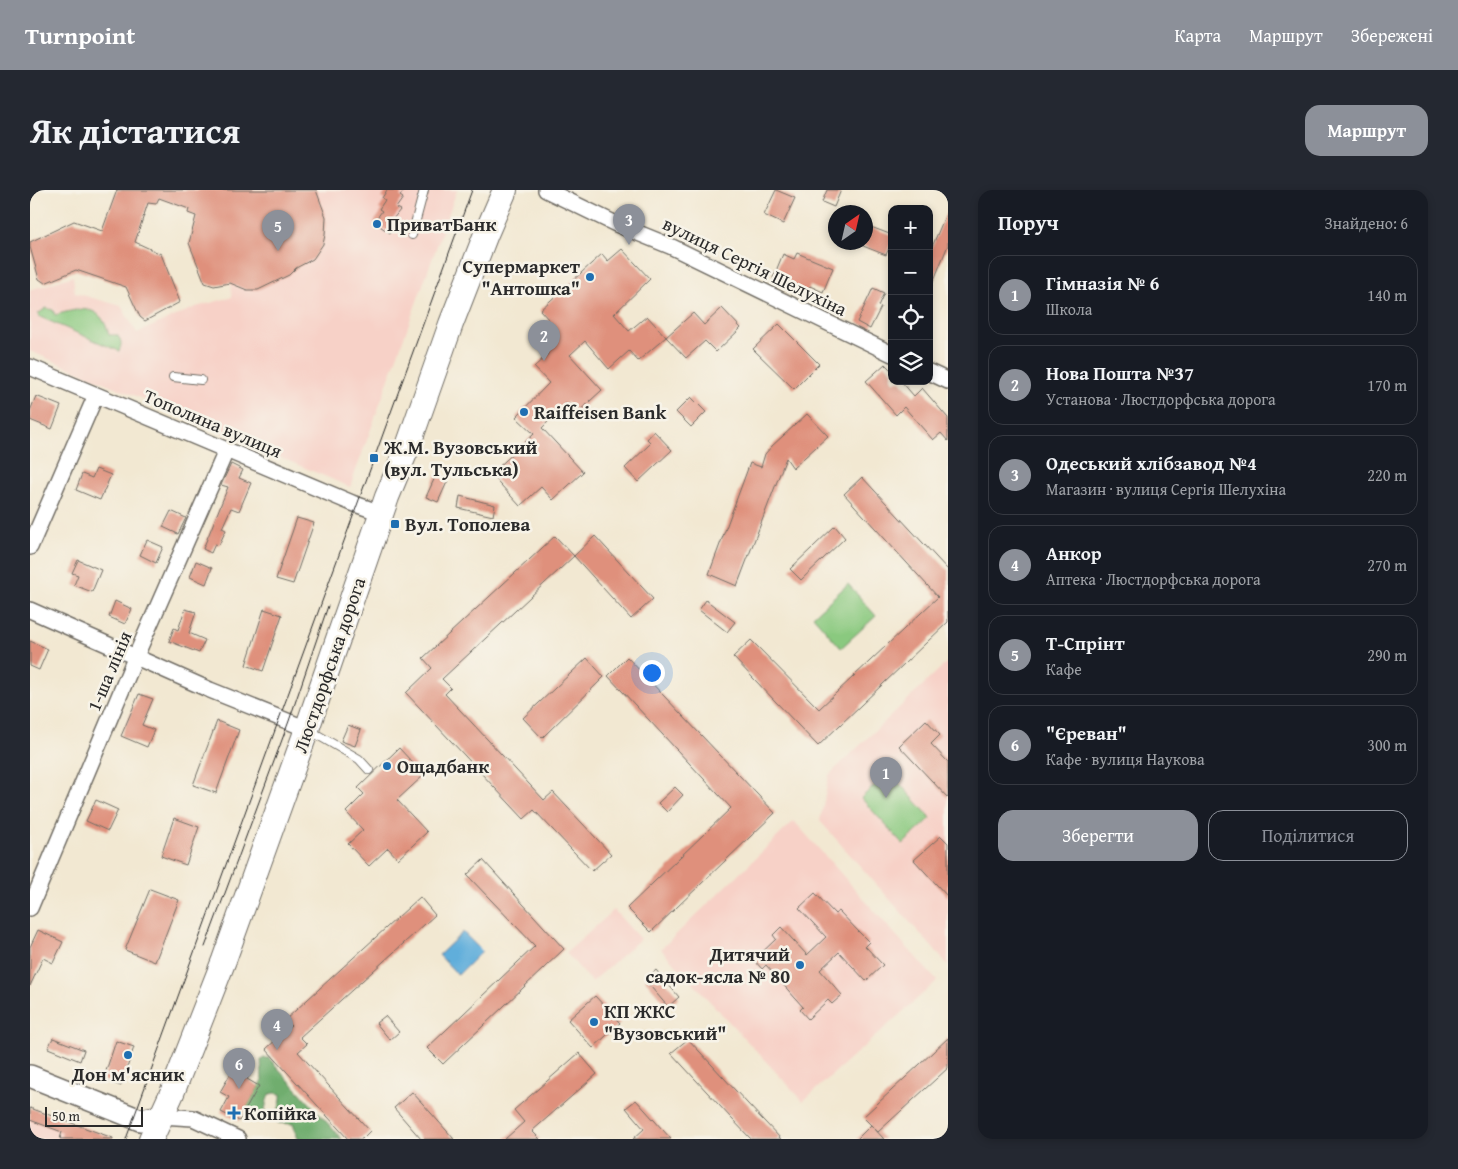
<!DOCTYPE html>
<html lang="uk">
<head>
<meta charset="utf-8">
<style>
	body { margin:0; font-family:"Gentium Book Plus",serif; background:#242831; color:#f1f3f6 }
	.controls { position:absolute; right:15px; top:15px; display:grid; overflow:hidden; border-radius:10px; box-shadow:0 2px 8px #0003 }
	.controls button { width:45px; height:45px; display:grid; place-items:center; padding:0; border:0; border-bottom:1px solid #363941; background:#171b24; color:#f1f3f6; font:25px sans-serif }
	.compass { position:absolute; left:798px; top:15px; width:45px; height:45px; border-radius:50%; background:#171b24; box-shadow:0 2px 8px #0003; rotate:34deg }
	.scale { position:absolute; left:15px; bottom:12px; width:98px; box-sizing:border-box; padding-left:5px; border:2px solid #2b2b2b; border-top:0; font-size:14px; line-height:18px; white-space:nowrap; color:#2b2b2b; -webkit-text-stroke:4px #f7f3e8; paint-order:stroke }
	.you { position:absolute; left:621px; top:482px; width:18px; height:18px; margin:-12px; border:4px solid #fff; border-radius:50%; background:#1a73e8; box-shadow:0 0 0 8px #1a73e833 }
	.badge { display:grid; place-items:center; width:32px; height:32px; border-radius:50%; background:#8c9099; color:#fff; font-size:16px; font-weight:700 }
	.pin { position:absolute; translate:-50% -41px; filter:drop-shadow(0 1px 2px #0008) }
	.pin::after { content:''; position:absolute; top:26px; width:18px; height:15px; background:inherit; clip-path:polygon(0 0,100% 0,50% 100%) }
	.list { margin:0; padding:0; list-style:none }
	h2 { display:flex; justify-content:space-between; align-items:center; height:65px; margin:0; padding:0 20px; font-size:21px }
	h2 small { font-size:16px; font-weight:400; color:#9ea1a6 }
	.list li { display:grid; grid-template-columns:32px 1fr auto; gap:15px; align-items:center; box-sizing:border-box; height:80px; margin:0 10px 10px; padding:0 10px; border:1px solid #363941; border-radius:15px }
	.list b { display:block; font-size:19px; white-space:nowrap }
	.list p { margin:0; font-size:16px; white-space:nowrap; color:#9ea1a6 }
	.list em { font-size:16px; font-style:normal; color:#9ea1a6 }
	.actions { display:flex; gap:10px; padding:15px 20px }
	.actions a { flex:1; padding:11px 0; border:1px solid #8c9099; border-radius:15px; text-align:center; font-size:18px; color:#8c9099 }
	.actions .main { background:#8c9099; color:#fff }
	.icon { flex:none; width:28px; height:28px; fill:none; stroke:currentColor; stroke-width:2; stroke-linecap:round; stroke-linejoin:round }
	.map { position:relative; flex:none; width:918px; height:949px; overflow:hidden; border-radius:15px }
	header { display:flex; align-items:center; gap:30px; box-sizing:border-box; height:70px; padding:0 25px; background:#8c9099; color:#fff }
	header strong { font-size:24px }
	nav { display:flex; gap:28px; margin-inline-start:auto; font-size:18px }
	.intro { display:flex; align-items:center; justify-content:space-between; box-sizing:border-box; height:120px; padding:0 30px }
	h1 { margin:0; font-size:35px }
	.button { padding:12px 22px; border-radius:15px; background:#8c9099; color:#fff; font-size:18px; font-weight:700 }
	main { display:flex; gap:30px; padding:0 30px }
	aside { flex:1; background:#171b24; border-radius:15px; box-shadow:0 2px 8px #0003 }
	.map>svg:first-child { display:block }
	.built { fill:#f7d1c7 }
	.green { fill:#8ac97f; stroke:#5a7a55 }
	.forest { fill:#6fad6e; stroke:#4d6c4c }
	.water { fill:#61aedb; stroke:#466c83 }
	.building { fill:#df907b }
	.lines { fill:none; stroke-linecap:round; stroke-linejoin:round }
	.lane-casing { stroke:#716d65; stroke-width:10 }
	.street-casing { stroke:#716d65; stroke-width:18 }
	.secondary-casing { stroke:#716d65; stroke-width:24 }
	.primary-casing { stroke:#716d65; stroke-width:26 }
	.lane { stroke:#fff; stroke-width:8 }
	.street { stroke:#fff; stroke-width:15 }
	.secondary { stroke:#fff; stroke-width:21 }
	.primary { stroke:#fff; stroke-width:24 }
	.tram { stroke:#2b2b2b; stroke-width:1 }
	.poi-dot { fill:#1f6fb2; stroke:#f7f3e8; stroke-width:2 }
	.labels { text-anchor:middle; stroke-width:5; stroke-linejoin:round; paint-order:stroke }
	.poi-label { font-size:19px; font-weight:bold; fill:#2b2b2b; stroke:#f7f3e8; text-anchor:start }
	.street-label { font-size:19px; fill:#2b2b2b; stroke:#f7f3e8 }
</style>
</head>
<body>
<header>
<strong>Turnpoint</strong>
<nav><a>Карта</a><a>Маршрут</a><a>Збережені</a></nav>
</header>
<div class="intro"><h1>Як дістатися</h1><a class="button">Маршрут</a></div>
<main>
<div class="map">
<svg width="918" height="949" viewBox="0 0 918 949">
	<rect width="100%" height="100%" fill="#f7f3e8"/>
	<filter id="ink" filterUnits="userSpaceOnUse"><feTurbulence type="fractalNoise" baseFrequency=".02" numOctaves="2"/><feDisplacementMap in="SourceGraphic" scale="10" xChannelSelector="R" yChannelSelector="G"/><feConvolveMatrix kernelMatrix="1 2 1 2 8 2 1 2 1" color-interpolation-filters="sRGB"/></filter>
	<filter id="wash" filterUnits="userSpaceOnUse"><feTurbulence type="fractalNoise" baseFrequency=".0096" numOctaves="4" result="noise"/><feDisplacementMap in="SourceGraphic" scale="20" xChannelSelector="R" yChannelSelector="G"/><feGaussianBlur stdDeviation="1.12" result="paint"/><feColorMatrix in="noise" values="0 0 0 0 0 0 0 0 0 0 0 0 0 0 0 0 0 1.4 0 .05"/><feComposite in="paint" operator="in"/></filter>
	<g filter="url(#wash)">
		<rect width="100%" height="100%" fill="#f2e8d2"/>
		<path class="built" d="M227,0h200l-107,297 -320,-136v-61l43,-14 2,17 46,13 16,27 59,-26 36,-10 -1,-15z
			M918,471v304l-128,-144 9,-46z
			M764,631l143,160 -134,120 -142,-152z
			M584,720l26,29 -48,43 -26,-29z
			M0,918l73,26 2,5h-75z"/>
		<path class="green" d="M16,118l7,2 2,5c25,-7 46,-13 54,20h8c5,6 5,9 2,16l-79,-34 -2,-3z
			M818,394l28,32 -35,32 -28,-32z
			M859,582l42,46 -28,26 -42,-46z"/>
		<path class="forest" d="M234,868h5l73,81h-44l-5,-15 -15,-1c-2,-14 4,-18 3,-29l-6,-1 -5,1c-5,7 -3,14 -7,21l-11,2 -6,-9 16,-27 -1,-21z"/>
		<path class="water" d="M433,742l19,19 -24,24 -19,-20z"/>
		<g id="blocks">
			<path class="building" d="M87,0h199l10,27 -1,18 -2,9 -10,15 -17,9 -7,7 -31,15h-11l-17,-7 -16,3 -9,-3 -16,-40 7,-27 -8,-3 1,-4 -30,-11 -3,6 -8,-1 -13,39 26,12 19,48 -35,19 -5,-4 -14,-30 -50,-17 -31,13 -6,-4 -9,-32v-5l44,-21 28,10z
				M357,0h17l-4,6 3,2 -7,10 4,2 -7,9 4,3 -7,11 -16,-11 8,-11 -3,-2 6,-9 -3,-2z
				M746,0l19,8 -12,26 -19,-9z
				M797,0h14l-7,17 -12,-5z
				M918,19v36l-18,45 -1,-36z
				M841,37l21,8v6l-6,14 -23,-9z
				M592,59l28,30 -36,35 15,17 18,-15 19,21 -28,24 -9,-10 -20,18 -24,-28 -15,14 32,35 -25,23 -10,-11 -25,26 41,44 -30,28 -12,-13 -21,19 -29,-32 43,-40 -18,-17 33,-34 -15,-16 14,-13 -7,-9 2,-3 -7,-9 13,-13 -9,-10 62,-56 6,7z
				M767,63l36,15 -10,24 -13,-6 -3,7 -34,-15 10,-24 11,5z
				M843,98l11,5 -6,13 3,1 -11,22 -13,-7z
				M692,118l19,20 -25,24 -11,-11 -19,17 -20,-21 27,-24 11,12z
				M749,134l40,40 -25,25 -41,-40z
				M855,174l7,7v10h9l13,15 8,-8 26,30v23l-7,-8 -8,7 -29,-33 -8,8 -30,-34z
				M6,206l25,10 -9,23 -22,-9v-9z
				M661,207l15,15 -15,15 -15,-15z
				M777,224l21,22 -35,32 -7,-10 -49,128 -28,-12 41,-111 11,4 4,-13 7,-8z
				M624,241l18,19 -34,32 -13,-14 26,-25 -4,-4z
				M201,274l12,6 -4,8 12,5 -12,28 -8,-3 -9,20 4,2 -7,15 -4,-1 -4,9 -8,-4 25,-62 -7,-2z
				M66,279l15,6 -11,25 -24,-10 6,-16 10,4z
				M406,285l12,5 -10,22 -12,-5z
				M832,287l86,93v52l-130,124 -85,-89 18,-17 68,69 119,-112 -94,-103z
				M430,306l35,9 -2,11 -35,-8z
				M141,321l15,7 -8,16 -15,-7z
				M267,328l17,5 -21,61 -17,-5z
				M805,336l10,12 -44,42 -11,-11z
				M525,346l19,20 -132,123 9,9 -6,6 99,106 9,-8 58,62 -19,17 -58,-61 -10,9 -118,-126 26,-25 -9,-10z
				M565,346l58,63 -22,20 -57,-63z
				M117,350l16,7 -7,16 -16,-8z
				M48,370l23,10 -9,22 -18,-7 4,-10 -6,-2z
				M166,371l16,7 -6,16 -16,-7z
				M676,410l29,22 -8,10 -28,-22z
				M85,411l17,8 -7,15 -16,-7z
				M155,419l11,3 -7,21 16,7 -6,13 -30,-12 5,-13 4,2z
				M234,419l18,6 -19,56 -17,-6z
				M0,451l18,8 -9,21 -9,-4z
				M597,467l148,156 -124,119 -24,-24 104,-100 -123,-132z
				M557,468l17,19 -62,61 -19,-20z
				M109,504l14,5 -11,26 12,5 -7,17 -26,-11z
				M896,530l14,15 -9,9 17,18v36l-49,-52z
				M187,531l22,9 -23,63 -23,-8z
				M318,535l13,5 -6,16 -14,-5z
				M369,558l25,27 -27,25 30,32 -29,27 -10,-11 -19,18 -21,-22 15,-14 -17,-18 18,-18 -6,-6z
				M645,597l8,8 -16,17 -9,-9z
				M66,610l22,10 -10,21 -22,-10z
				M144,628l25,9 -13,38 -25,-9z
				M911,646l7,7v54l-34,-37z
				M453,670l81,89 -121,115 -16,-16 108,-102 -68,-71z
				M120,699l29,11 -24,62 -30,-12z
				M785,703l20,21 4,-3 19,20 11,11 -4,4 18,19 -17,16 -27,-29 -19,18 22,25 -10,9 -4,-4 -20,19 -8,-9 3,-3 -37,-42 -4,4 -8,-9 22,-21 -3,-4 8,-8 26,28 19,-18 -27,-29z
				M390,707l15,18 -135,122 7,7 -9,8 72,79 -8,8h-14l-82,-90 25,-23 -6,-6z
				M8,740l25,12 -10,21 -10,-5 -13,28v-39z
				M626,780l23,27 -11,10 -23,-27z
				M565,806l25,27 -27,25 -25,-28z
				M355,826l14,16 -9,8 -14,-17z
				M23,848l31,12 -4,11 -32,-13z
				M918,848v30l-70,64 -15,-15z
				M658,849l59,64 34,36h-30l-20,-21 -60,-65z
				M86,851l18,6 -13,39 -18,-6z
				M549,863l18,21 -65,57 8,8h-35l19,-17 -10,-12z
				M205,876l15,9 -3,4 12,7 -20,35 -18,-9 8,-15 -9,-5z
				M382,902l11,12 31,35h-33l-27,-31z
				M606,910l18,20 17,19h-38l11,-10 -18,-21z
				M0,918l83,30v1h-53l2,-7 -32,-12z
				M841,935l13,14h-27z"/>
		</g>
	</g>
	<g filter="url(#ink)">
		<use href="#blocks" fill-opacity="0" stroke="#716d65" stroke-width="1"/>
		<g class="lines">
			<g class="lane-casing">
				<path id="lane" d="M382,45l12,-45
					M143,187l28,3
					M279,540l50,29 10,11"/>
			</g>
			<g class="street-casing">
				<path id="street" d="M516,0l70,34 54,22 222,108
					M0,177l322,136 29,10
					M899,182l19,9
					M0,357l66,-152
					M0,420l180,80 97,39
					M0,718l106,-252 90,-205
					M131,926l32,2 45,21"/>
			</g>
			<g class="secondary-casing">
				<path id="secondary" d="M0,886l110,44 21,-4"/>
			</g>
			<g class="primary-casing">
				<path id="primary" d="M121,949l21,-46 52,-133 83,-231 80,-232 21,-51 43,-122 35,-90 19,-44"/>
			</g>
			<use href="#lane" class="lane"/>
			<use href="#street" class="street"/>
			<use href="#secondary" class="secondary"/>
			<use href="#primary" class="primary"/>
			<path class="tram" d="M175,757l84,-226 39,-115
				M96,949l346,-949"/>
		</g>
	</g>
	<g class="poi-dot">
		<circle cx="347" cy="34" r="5"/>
		<circle cx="560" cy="87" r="5"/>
		<circle cx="494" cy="222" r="5"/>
		<rect x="339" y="263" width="10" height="10" rx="2.5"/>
		<rect x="360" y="329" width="10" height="10" rx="2.5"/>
		<circle cx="357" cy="576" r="5"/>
		<circle cx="770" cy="775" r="5"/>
		<circle cx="564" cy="832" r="5"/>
		<circle cx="98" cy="865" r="5"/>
		<path d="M201.5 915.5h5v5h5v5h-5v5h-5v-5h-5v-5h5z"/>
	</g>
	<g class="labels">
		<g class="poi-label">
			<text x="357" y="41">ПриватБанк</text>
			<text x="550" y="83" text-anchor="end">Супермаркет<tspan x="550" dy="22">"Антошка"</tspan></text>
			<text x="504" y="229">Raiffeisen Bank</text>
			<text x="354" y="264">Ж.М. Вузовський<tspan x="354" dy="22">(вул. Тульська)</tspan></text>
			<text x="375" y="341">Вул. Тополева</text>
			<text x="367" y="583">Ощадбанк</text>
			<text x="760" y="771" text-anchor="end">Дитячий<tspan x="760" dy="22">садок-ясла № 80</tspan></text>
			<text x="574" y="828">КП ЖКС<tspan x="574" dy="22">"Вузовський"</tspan></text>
			<text x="98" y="891" text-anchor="middle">Дон м'ясник</text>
			<text x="214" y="930">Копійка</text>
		</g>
		<g class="street-label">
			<text transform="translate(725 76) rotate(26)" y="7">вулиця Сергія Шелухіна</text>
			<text transform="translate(183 233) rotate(23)" y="7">Тополина вулиця</text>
			<text transform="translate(299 475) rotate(-71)" y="7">Люстдорфська дорога</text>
			<text transform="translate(79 481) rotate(-67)" y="7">1-ша лінія</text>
		</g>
	</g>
</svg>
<div class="controls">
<button>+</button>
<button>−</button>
<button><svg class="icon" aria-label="locate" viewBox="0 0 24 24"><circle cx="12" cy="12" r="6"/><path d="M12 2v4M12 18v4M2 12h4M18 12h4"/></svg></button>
<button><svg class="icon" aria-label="layers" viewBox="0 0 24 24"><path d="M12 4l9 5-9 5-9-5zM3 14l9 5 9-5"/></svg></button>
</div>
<svg class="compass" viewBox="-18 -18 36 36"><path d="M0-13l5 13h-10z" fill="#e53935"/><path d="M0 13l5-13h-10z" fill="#9ea1a6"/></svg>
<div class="scale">50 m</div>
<div class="you"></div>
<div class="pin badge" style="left:856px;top:608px">1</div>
<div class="pin badge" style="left:514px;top:171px">2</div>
<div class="pin badge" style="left:599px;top:55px">3</div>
<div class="pin badge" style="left:247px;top:860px">4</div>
<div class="pin badge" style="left:248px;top:61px">5</div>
<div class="pin badge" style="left:209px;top:899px">6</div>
</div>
<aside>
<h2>Поруч<small>Знайдено: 6</small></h2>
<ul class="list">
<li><span class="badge">1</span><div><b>Гімназія № 6</b><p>Школа</p></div><em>140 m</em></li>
<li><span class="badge">2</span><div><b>Нова Пошта №37</b><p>Установа · Люстдорфська дорога</p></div><em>170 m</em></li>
<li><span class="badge">3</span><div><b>Одеський хлібзавод №4</b><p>Магазин · вулиця Сергія Шелухіна</p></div><em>220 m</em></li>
<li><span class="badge">4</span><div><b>Анкор</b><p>Аптека · Люстдорфська дорога</p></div><em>270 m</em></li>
<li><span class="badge">5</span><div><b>Т-Спрінт</b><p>Кафе</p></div><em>290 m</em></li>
<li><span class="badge">6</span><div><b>&quot;Єреван&quot;</b><p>Кафе · вулиця Наукова</p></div><em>300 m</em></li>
</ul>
<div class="actions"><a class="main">Зберегти</a><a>Поділитися</a></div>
</aside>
</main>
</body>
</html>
